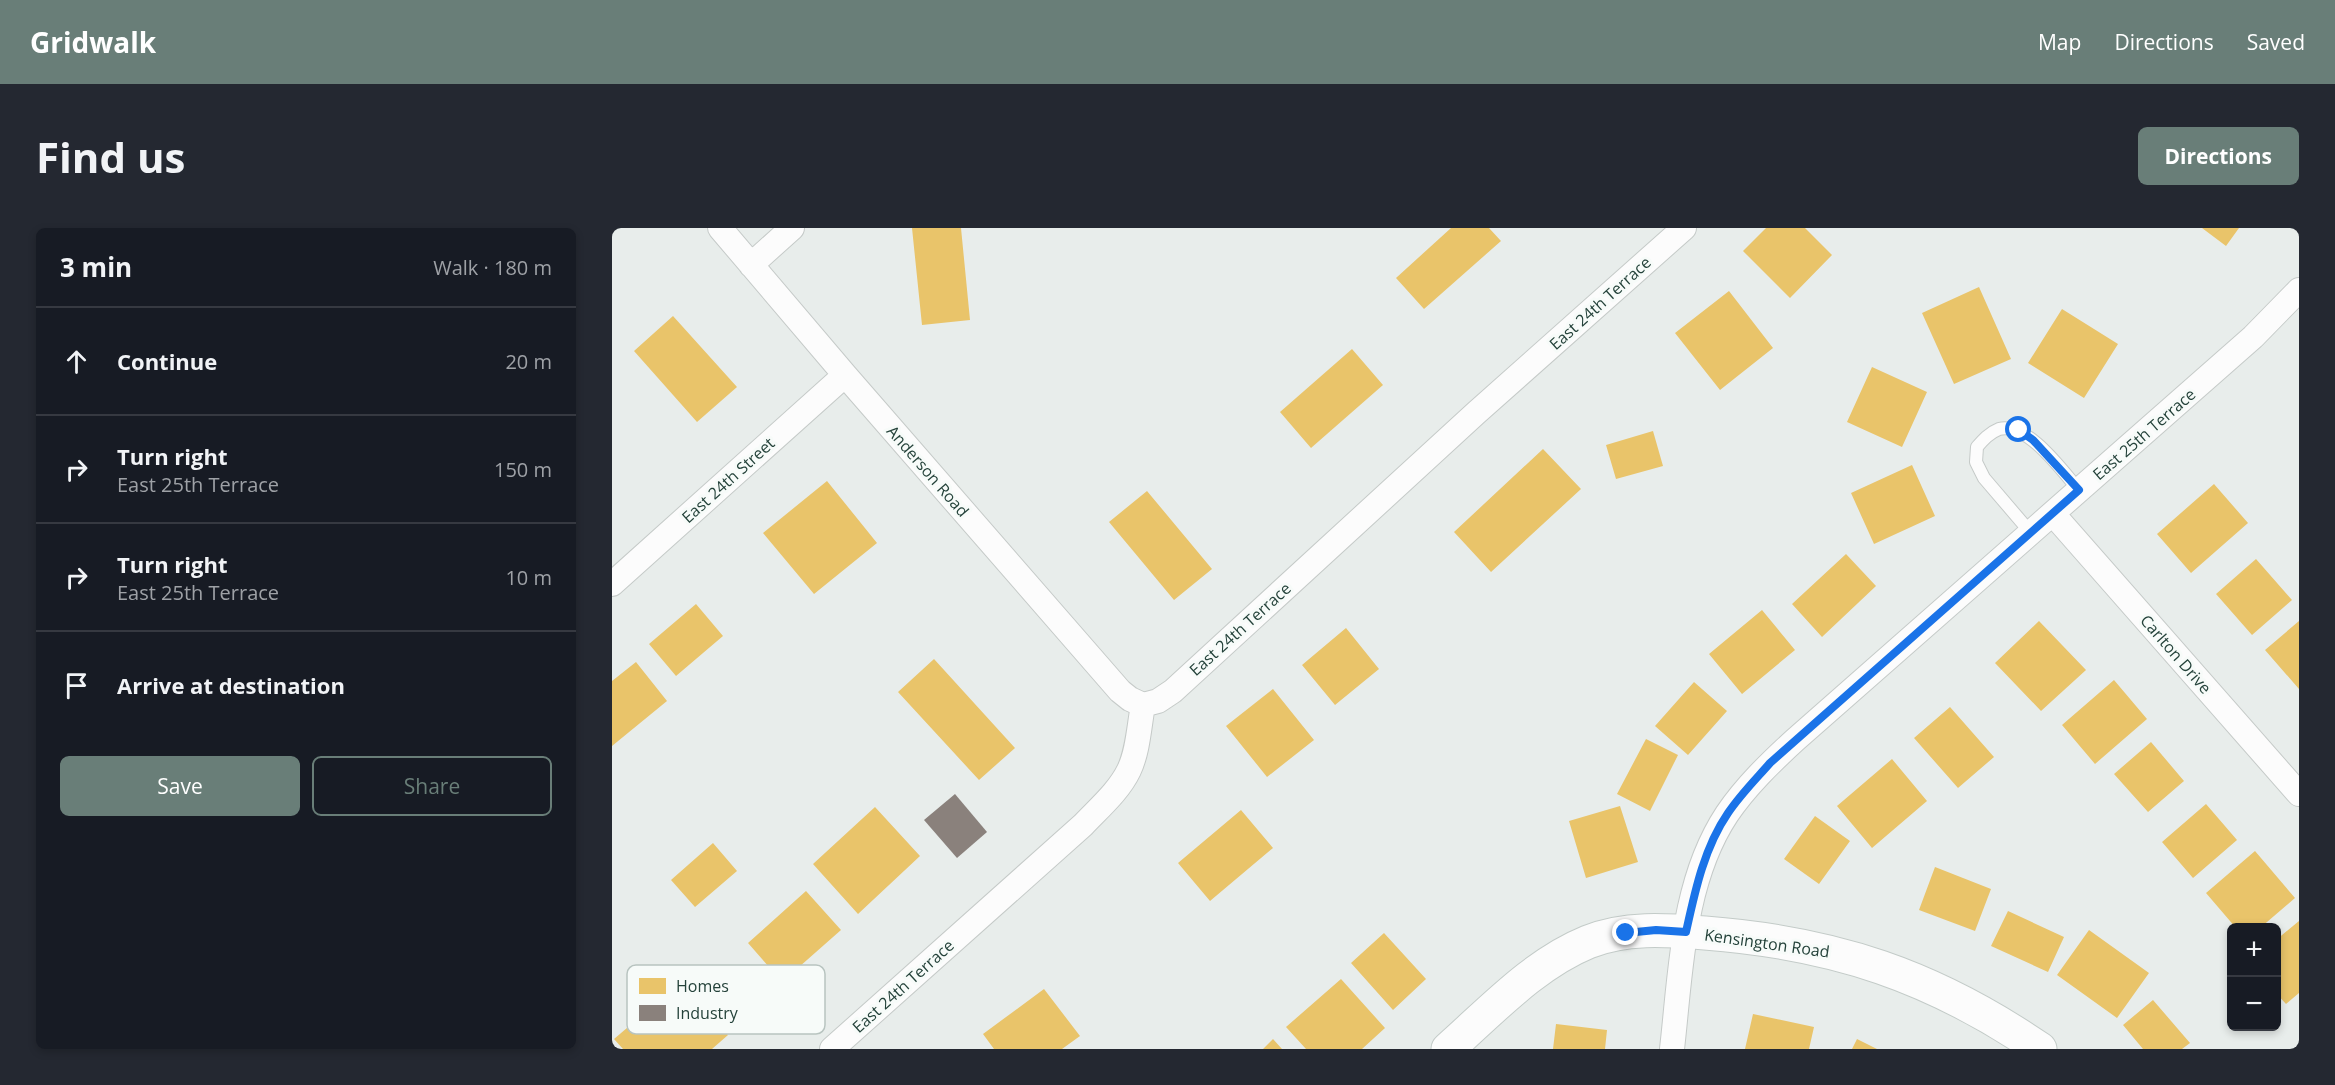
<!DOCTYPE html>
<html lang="en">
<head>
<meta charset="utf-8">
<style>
	body { margin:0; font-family:"Open Sans",sans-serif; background:#242831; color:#f1f3f6 }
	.controls { position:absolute; right:18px; bottom:18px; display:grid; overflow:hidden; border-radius:9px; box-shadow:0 3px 9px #0003 }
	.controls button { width:54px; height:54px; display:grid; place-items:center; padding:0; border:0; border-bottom:2px solid #363941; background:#171b24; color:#f1f3f6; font:30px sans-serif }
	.stop { position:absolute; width:18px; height:18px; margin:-14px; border:4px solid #1a73e8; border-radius:50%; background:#fff }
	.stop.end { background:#1a73e8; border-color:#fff; box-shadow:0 2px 6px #0008 }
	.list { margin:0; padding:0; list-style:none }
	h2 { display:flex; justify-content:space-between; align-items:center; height:78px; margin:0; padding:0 24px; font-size:26px }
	h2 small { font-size:20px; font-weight:400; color:#9ea1a6 }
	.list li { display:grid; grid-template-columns:39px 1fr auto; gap:18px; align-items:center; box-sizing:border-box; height:108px; padding:0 24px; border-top:2px solid #363941 }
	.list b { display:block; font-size:22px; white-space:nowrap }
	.list p { margin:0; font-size:20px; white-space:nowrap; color:#9ea1a6 }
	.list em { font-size:20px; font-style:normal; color:#9ea1a6 }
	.actions { display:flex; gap:12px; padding:18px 24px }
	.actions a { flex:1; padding:14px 0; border:2px solid #697e78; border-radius:9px; text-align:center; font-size:21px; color:#697e78 }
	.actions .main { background:#697e78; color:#fff }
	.icon { flex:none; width:33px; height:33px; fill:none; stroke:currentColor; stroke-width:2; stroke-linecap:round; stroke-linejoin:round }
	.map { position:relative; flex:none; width:1687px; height:821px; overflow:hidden; border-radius:9px }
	header { display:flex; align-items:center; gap:36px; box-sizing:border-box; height:84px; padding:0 30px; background:#697e78; color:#fff }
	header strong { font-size:28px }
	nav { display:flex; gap:33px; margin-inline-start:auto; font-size:21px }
	.intro { display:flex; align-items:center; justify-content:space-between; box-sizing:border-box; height:144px; padding:0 36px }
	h1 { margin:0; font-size:42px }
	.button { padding:15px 27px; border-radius:9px; background:#697e78; color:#fff; font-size:21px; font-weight:700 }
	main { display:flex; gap:36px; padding:0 36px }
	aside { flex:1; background:#171b24; border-radius:9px; box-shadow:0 3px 9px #0003 }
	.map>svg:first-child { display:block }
	.homes { fill:#e9c46a }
	.industry { fill:#8a817c }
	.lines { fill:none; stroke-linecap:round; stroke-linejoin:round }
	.lane-casing { stroke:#c5cac8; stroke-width:14 }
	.street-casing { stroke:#c5cac8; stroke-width:26 }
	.secondary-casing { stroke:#c3cbc8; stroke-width:35 }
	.lane { stroke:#fcfcfc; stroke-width:12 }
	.street { stroke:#fcfcfc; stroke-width:24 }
	.secondary { stroke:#fcfcfc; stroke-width:33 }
	.route { stroke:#1a73e8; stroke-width:8 }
	.labels { text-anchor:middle; stroke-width:6; stroke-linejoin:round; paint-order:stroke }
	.street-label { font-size:16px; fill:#24423a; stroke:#f7fbf9 }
	.key { fill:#f7fbf9; stroke:#b8c4c0; stroke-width:1.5 }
	.key-label { font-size:16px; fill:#24423a }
</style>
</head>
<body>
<header>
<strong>Gridwalk</strong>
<nav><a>Map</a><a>Directions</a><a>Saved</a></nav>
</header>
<div class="intro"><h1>Find us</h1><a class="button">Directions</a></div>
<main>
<aside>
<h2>3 min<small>Walk · 180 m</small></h2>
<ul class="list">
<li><svg class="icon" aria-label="ahead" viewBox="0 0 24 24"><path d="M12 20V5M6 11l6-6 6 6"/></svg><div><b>Continue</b></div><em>20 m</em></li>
<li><svg class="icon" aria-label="right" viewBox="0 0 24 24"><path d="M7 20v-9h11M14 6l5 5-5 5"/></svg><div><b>Turn right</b><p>East 25th Terrace</p></div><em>150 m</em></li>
<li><svg class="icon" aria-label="right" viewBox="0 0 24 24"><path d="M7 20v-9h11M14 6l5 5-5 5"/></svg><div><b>Turn right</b><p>East 25th Terrace</p></div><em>10 m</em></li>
<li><svg class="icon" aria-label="arrive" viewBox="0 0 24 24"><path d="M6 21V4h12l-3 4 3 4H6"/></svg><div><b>Arrive at destination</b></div></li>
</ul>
<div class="actions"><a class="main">Save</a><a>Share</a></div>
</aside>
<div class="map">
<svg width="1687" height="821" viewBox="0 0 1687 821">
	<rect width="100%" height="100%" fill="#e8edeb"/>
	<path class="homes" d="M300,0h49l9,92 -48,5z
		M839,0h38l12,13 -77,68 -28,-31z
		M1154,0h39l27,27 -42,43 -47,-47z
		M1590,0h37l-13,18z
		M1367,59l32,72 -57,25 -32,-71z
		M1117,63l44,57 -53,42 -45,-57z
		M1450,81l56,35 -34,54 -56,-35z
		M61,88l64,71 -40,35 -63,-71z
		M740,121l31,36 -72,63 -31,-36z
		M1260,139l55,25 -25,55 -55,-25z
		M1041,203l10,35 -47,13 -10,-34z
		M931,221l38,40 -90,83 -37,-40z
		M1300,237l23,51 -61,28 -23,-51z
		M215,253l50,62 -63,51 -51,-61z
		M1602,256l34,39 -57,50 -34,-39z
		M535,263l65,78 -38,31 -65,-78z
		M1234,326l30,32 -54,51 -30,-33z
		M1644,331l36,41 -40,35 -36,-41z
		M84,376l27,32 -47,40 -27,-32z
		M1150,382l33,40 -53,44 -33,-40z
		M1427,393l47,49 -45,41 -46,-48z
		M1687,393v68l-34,-39z
		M734,400l33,41 -44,36 -33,-40z
		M322,431l81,89 -36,32 -81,-88z
		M24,434l31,39 -55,45v-65z
		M1502,452l33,39 -52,45 -33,-39z
		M1082,454l33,29 -39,44 -33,-29z
		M661,461l41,51 -47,37 -41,-51z
		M1338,479l44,50 -36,31 -44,-50z
		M1034,511l32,16 -28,56 -33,-17z
		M1539,514l33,39 -36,31 -34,-38z
		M1280,531l35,42 -55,47 -35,-42z
		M1594,576l31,36 -44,38 -31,-36z
		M1008,578l18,56 -52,16 -17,-57z
		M263,579l45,49 -62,58 -45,-50z
		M629,582l32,38 -63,53 -32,-38z
		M1203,588l35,25 -31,43 -35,-25z
		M101,615l24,28 -42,36 -24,-27z
		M1643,623l40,47 -35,30h-24l-30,-35z
		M1323,639l56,22 -16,42 -56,-21z
		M194,663l35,39 -59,52 -34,-39z
		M1396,683l56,26 -16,35 -57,-26z
		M1687,693v72l-13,11 -10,-11v-53z
		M1477,702l60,43 -32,45 -60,-43z
		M772,705l42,46 -33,31 -42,-47z
		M729,751l44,49 -23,21h-56l-20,-22z
		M69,754l47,53 -16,14h-89l-9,-10z
		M432,761l36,47 -18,13h-68l-11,-15z
		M1541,772l37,43 -8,6h-39l-20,-24z
		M1141,786l61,13 -5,22h-64z
		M944,796l51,6 -2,19h-52z
		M661,811l9,10h-19z
		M1245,811l20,10h-25z"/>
	<path class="industry" d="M343,566l32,38 -30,26 -33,-38z"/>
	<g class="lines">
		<g class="lane-casing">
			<path id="lane" d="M1419,305l-47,-55 -8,-16 1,-15c6,-7 12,-14 22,-18 28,-8 64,43 80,61"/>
		</g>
		<g class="street-casing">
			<path id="street" d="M108,0l125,147 275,316 10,8 13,6
				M139,37l41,-37
				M1441,286l246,280
				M0,356l233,-209
				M531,477l15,-4 15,-10 303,-278 208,-185
				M220,821l251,-224c16,-17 36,-34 46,-55 9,-19 10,-43 14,-65
				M1060,821c9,-78 10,-167 55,-235 19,-28 44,-52 68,-74l458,-403 46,-47"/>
		</g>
		<g class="secondary-casing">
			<path id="secondary" d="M836,821c43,-38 86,-85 140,-107 37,-15 78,-12 117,-9 130,10 228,43 335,116"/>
		</g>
		<use href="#lane" class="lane"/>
		<use href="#street" class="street"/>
		<use href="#secondary" class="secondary"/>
	</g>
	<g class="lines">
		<path class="route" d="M1014,705l30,-3 30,2c9,-41 18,-84 42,-119 12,-18 28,-34 42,-50l309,-273 -46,-50 -14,-10"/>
	</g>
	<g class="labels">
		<g class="street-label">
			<text transform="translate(988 75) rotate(-42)" y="6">East 24th Terrace</text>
			<text transform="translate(1532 206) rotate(-41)" y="6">East 25th Terrace</text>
			<text transform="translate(316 243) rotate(49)" y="6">Anderson Road</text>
			<text transform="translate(116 252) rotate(-42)" y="6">East 24th Street</text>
			<text transform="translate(628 401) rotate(-42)" y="6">East 24th Terrace</text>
			<text transform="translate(1564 426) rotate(49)" y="6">Carlton Drive</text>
			<text transform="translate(1155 715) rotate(8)" y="6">Kensington Road</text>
			<text transform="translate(291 758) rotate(-42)" y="6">East 24th Terrace</text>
		</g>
	</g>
	<rect x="15" y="737" width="198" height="69" rx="9" class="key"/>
	<rect x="27" y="750" width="27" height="16" fill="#e9c46a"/>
	<rect x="27" y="777" width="27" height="16" fill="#8a817c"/>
	<g class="key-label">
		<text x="64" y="764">Homes</text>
		<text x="64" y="791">Industry</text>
	</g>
</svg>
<div class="controls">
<button>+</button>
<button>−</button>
</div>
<div class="stop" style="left:1407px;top:202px"></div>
<div class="stop end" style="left:1014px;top:705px"></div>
</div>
</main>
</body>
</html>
